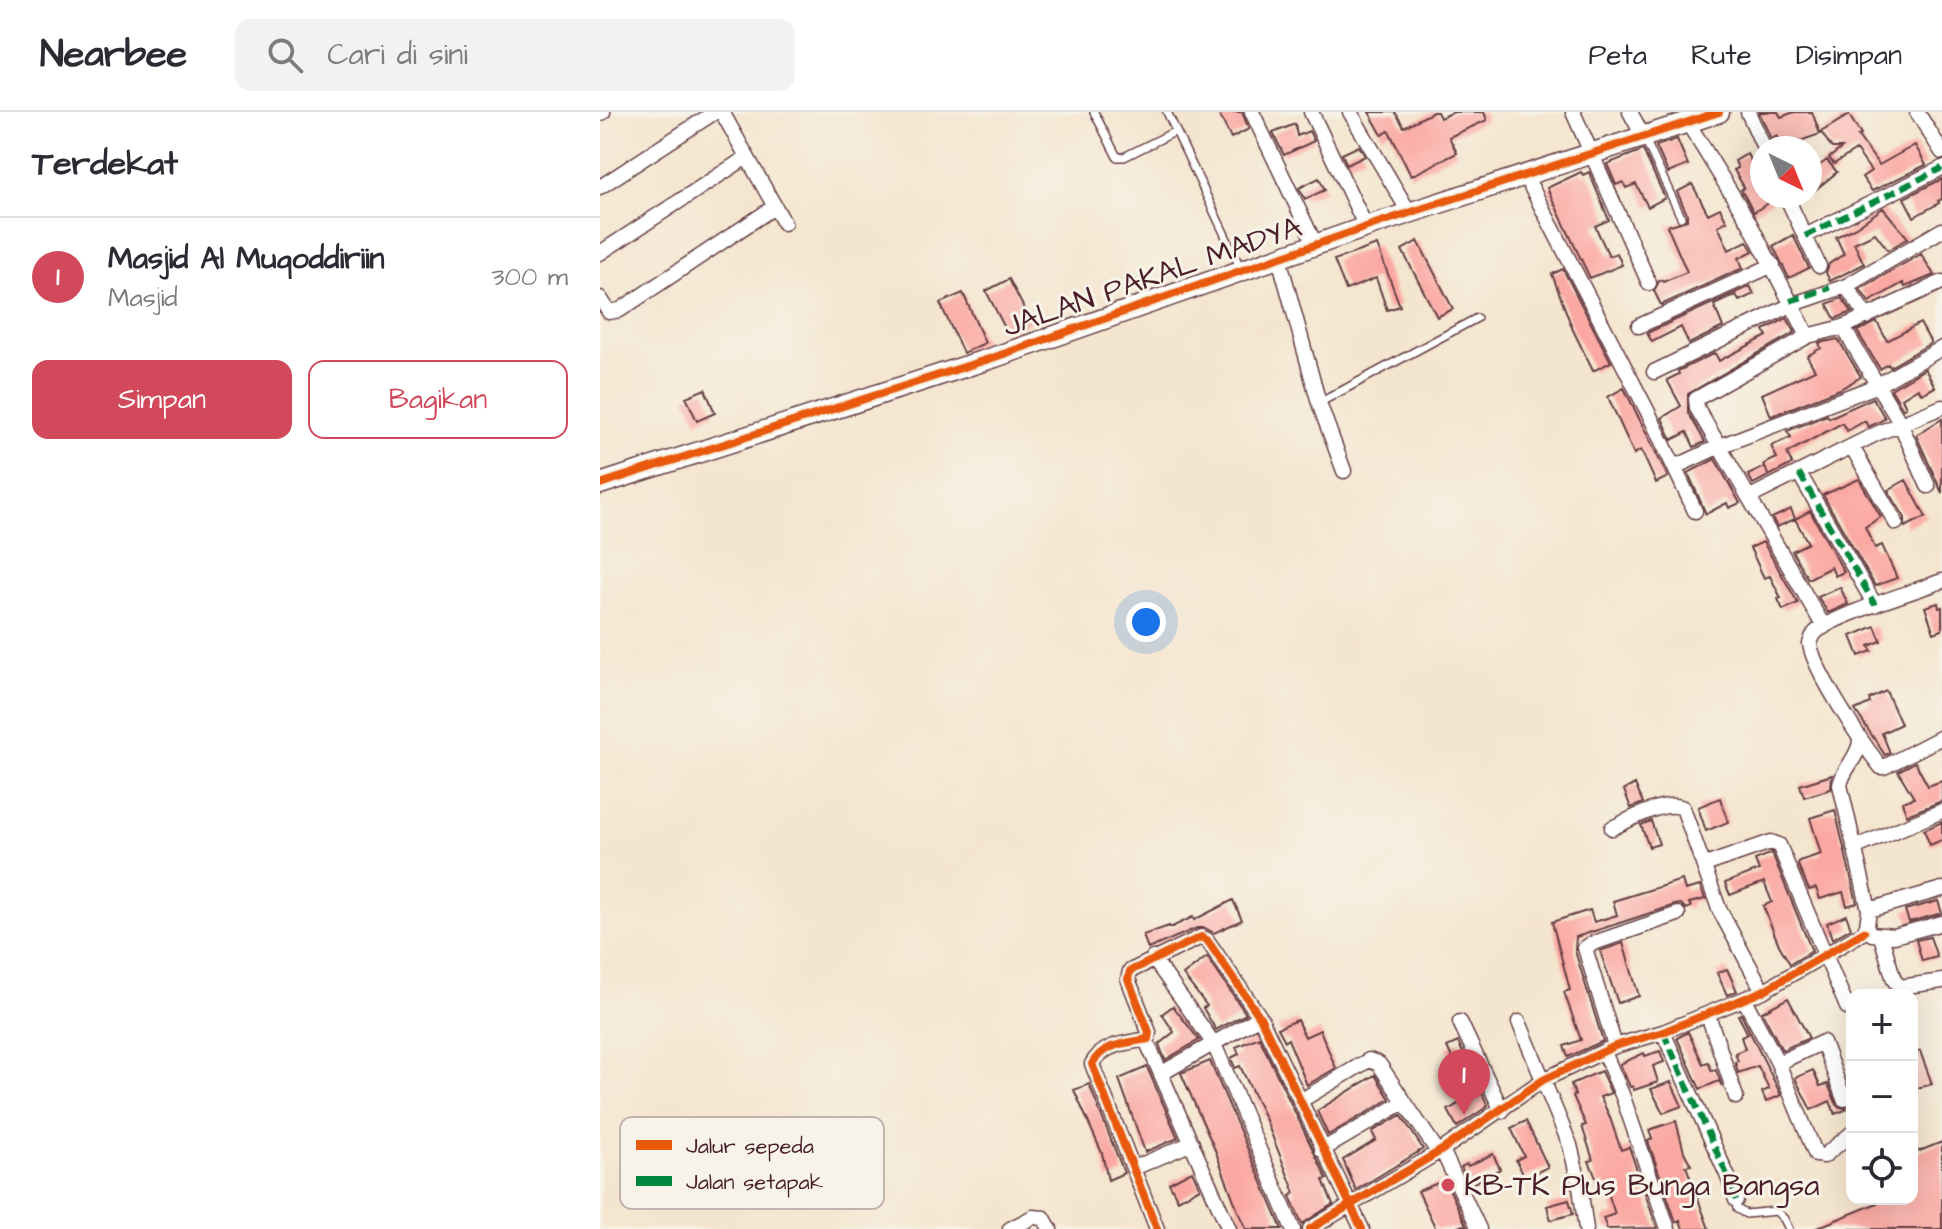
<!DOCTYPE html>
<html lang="id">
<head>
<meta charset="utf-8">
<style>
	body { margin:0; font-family:"Architects Daughter",sans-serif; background:#f2f2f3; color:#2b2b33 }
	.controls { position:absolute; right:24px; bottom:24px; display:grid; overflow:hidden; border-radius:16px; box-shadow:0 8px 32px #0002 }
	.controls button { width:72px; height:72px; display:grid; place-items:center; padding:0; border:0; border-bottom:2px solid #e1e1e2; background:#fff; color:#2b2b33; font:40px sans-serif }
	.compass { position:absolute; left:1150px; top:24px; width:72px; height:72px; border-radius:50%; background:#fff; box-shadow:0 8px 32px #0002; rotate:137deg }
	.you { position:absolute; left:546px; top:510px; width:28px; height:28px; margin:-20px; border:6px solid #fff; border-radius:50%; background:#1a73e8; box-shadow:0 0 0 12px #1a73e833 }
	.badge { display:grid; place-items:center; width:52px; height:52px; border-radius:50%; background:#d1495b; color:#fff; font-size:26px; font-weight:700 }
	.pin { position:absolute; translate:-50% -66px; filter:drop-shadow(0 2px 4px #0008) }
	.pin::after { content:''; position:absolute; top:42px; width:28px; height:24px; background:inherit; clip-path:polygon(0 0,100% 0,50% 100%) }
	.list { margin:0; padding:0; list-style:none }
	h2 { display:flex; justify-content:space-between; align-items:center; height:104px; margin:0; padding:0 32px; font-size:34px }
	h2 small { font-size:26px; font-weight:400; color:#7c7c81 }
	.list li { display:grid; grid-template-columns:52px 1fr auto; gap:24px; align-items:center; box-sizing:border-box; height:120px; padding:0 32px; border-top:2px solid #e1e1e2 }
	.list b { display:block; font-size:30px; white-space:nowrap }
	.list p { margin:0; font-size:26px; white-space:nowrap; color:#7c7c81 }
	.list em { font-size:26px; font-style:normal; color:#7c7c81 }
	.actions { display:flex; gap:16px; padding:24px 32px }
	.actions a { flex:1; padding:18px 0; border:2px solid #d1495b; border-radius:16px; text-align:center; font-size:28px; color:#d1495b }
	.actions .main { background:#d1495b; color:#fff }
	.icon { flex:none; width:44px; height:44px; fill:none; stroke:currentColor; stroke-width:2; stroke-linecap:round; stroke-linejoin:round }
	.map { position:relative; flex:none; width:1342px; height:1117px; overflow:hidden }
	header { display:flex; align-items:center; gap:48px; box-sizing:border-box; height:112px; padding:0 40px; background:#fff; border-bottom:2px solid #e1e1e2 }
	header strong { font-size:38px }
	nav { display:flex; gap:44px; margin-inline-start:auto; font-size:28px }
	.search { width:560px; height:72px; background:#f2f2f3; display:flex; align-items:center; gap:20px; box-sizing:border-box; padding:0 28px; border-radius:16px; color:#7c7c81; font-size:30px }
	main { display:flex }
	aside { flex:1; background:#fff }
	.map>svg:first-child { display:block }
	.building { fill:#fba7a2 }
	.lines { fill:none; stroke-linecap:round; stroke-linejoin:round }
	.lane-casing { stroke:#643d43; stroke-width:10 }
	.street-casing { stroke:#643d43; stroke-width:17 }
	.secondary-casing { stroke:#643d43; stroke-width:23 }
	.lane { stroke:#fff; stroke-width:7 }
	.street { stroke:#fff; stroke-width:14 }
	.secondary { stroke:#fff; stroke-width:20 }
	.quiet { stroke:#00873e; stroke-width:6; stroke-dasharray:12 6; stroke-linecap:butt }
	.cycleway-casing { stroke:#f7f3e8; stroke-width:13 }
	.cycleway { stroke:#e8590c; stroke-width:8 }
	.poi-dot { fill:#d1495b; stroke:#f7f3e8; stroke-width:3 }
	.labels { text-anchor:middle; stroke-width:6; stroke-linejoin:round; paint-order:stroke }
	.street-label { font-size:30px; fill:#4a1f2b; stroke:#f7f3e8 }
	.poi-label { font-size:30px; fill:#4a1f2b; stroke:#f7f3e8; text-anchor:start }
	.key { fill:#f7f3e8; stroke:#c3b3af; stroke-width:2 }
	.key-label { font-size:22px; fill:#4a1f2b }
</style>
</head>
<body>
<header>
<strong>Nearbee</strong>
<div class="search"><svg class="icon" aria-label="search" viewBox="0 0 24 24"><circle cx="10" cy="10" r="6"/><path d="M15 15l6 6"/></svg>Cari di sini</div>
<nav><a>Peta</a><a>Rute</a><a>Disimpan</a></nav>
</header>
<main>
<aside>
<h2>Terdekat<small></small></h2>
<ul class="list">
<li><span class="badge">1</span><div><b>Masjid Al Muqoddiriin</b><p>Masjid</p></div><em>300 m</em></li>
</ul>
<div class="actions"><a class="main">Simpan</a><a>Bagikan</a></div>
</aside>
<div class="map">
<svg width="1342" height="1117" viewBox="0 0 1342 1117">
	<rect width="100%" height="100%" fill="#f7f3e8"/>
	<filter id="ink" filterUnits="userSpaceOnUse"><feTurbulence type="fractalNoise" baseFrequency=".0125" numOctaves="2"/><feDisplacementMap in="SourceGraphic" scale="16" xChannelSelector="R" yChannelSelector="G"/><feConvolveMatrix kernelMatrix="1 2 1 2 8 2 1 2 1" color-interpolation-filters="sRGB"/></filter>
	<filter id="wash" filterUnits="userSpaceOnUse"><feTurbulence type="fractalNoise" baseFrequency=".006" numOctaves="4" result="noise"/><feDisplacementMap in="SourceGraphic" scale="32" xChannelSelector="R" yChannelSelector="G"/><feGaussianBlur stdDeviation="1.8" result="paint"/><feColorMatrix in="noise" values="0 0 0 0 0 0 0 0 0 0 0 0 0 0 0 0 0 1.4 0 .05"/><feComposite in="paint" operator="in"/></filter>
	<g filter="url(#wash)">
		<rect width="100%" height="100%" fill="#f4e5ce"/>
		<g id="blocks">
			<path class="building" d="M618,0h24l7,17 -18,9z
				M769,0h26l9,15 29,-15h4l3,6 14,-6h30l3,8 -38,17 8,16 -46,23 -22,-45 -7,4z
				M1159,0h19l3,5 13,-5h18l8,22 -23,8 4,6h-16l-8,-12 -6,3z
				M1249,3l12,20 -3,1 21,29 36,-20 11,20 -54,26 -10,-14 9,-6 -15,-21 -22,14 -5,-6 13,-10h-10l-11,-16z
				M695,12l2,12 12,-5 5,10 -30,14 -11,-22z
				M1077,27l11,26 -20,8 -12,-27z
				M759,34l6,10 -18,9 -5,-11z
				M1043,38l22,48 -17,9 -12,-23 -10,4 -3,-6 -7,3 -9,-21z
				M1147,42l3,6 4,-2 8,13v25l14,2 -22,14 -13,-22 3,-3 -10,-17 4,-2 -3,-7z
				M1227,48l10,12 -23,19 -4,-7v-10l10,-6v-3z
				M981,60l2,3 6,-3 20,48 -14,6 14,30 8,-3 5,12 -32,13 -43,-90z
				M719,66l6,12 -20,9 -6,-11z
				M1342,67v20l-4,2 1,2 -25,14 -10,-19z
				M1092,72l16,30 12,-6 7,13 -9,5 11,24 18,-9 6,10 -14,7 4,10 -82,37 -7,-14 5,-10 3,-1 1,2 24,-10 -20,-46 20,-6v-6l-10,-22z
				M1283,96l25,30 -20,12 -13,-17 -21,10 10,21 -34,17 -4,-8 3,-9 15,-10 -8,-17 20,-10z
				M1193,123l16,33 -20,10 -16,-32z
				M818,129l35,68 -16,8 -35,-67z
				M777,133l23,61 -13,4 -11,-32 -30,12 -12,-30z
				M1321,142l13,21 -29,12 -2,-4 -34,19 -9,-13z
				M963,157l48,93 -18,9 -20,-41 -21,-56z
				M409,167l22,43 -23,12 -22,-43z
				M1150,174l4,8 -15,7 -3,-6 -22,10 9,22 -34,17 -8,-17 -29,15 -5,-9z
				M363,181l22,50 -22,10 -23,-50z
				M1242,186l10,14 -17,7 -8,-15z
				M1187,206l8,14 -107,62v18l17,30 -11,5 -7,-15 -15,8 -10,-22 19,-12 -14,-26 12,-6 -1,-3 37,-18 4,8 48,-25 -3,-6z
				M1277,210l10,19 33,-18 11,20 -41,24 -2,-3 -8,5 -23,-38z
				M1238,227l23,38 -21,12 -69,27 -9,-22 53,-24 -8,-14 14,-8 -2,-5z
				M1325,257l10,18 -13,7 -4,-6 -16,10 4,9 -3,2 -12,-20z
				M1024,276l44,89 -12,6 -15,-33 -7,4 -26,-57z
				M105,277l10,24 -18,8 -11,-24z
				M1273,286l12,20 -4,3 -13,6 -3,-6 -18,10 -5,-8 -55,30 5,11 -39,20 -5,-9 17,-8 3,8 -4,-11 13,-6 -6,-12 20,-9 -4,-6 40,-16 2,3z
				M1342,307v74l-26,-58z
				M1115,347l25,44 -11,5 -2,-5 -21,11 -18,-41z
				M1259,367l22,38 -16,10 10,21 7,-3 15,33 -22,8 -52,-91z
				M1306,368l20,37 -21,10v-9l-17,-28z
				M1191,397l4,10 -18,8 -5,-9z
				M1210,399l34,61 -9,4 -4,-9 -23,12 -16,-28 16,-8 -13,-24z
				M1163,430l35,61 -15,7 -5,-11 3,-1 -11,-22 -6,2 -14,-30z
				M1240,475l8,17 -20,9 -10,-16z
				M1338,491l1,5 3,-1v23l-8,3 -9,-26z
				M1275,514l6,15 -12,5 3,5 -13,5 -8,-20z
				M1286,579l15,33 -19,9 8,20 -5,2 -30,-45 15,-7 -1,-4z
				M1315,650l13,24 14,-5v20l-35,14 -5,-13 12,-4 -16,-27z
				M1232,663l-1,14 -27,8 -4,-12z
				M1035,672l8,19 -12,5 -7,-18z
				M1120,686l8,24 -22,9 -8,-24z
				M1235,698l22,93 -10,3 -4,-14 -23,7 -4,-11 -7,2 -11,-25 1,-4 22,-7 -11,-36z
				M1051,709l8,23 -10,3 -8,-22z
				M1342,710v18l-12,5 -6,-15z
				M1172,741l40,98 -22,13 -11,-19 -16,-39 9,-4 -8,-20 -34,13 -5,-12 34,-13 -4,-10z
				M1082,768l3,10 15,-4 5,13 -16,4 2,4 -5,2 -5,-5 -6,1 -99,32 -1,14 28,90 -35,16 -4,-11 17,-6 -17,-48 6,-2 -18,-68 38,-12 4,12 23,-7 -4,-14z
				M633,788l9,20 -28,13 -9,-5h-8l-49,21 -5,-14 26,-9 1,2 23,-11 1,3z
				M1338,789l4,12 -33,9 -4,-12z
				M1246,803l5,13 -19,11 -5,-16z
				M1330,825l7,20 -15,4 -6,-21z
				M1023,831l16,53 -21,7 -18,-52z
				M607,845l39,57 -30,16 -13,-22 4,-2 -24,-31z
				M1127,857l10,22 -10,4 -10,-22z
				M1188,886l21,40 -27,12 -20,-38z
				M573,894l26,34 -34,20 -6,-16 15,-12 -12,-18z
				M1141,902l40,81 -15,7 -4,-10 7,-3 -11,-23 -20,7 -3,-11 3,-1 -3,-8 10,-4 -4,-12 7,-3 -10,-19z
				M697,908l8,17 15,-7 16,38 -29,17 -19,-46 -3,2 -7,-13z
				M1088,920l15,32 5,-2 4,9 4,-1 6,16 -3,-5 -19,8 -23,-51z
				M659,925l66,138 2,4 -4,1 10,24 -31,20 -12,-28 5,-3 -30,-75 -25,-52 -5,2 -4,-10 8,-4 -3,-7z
				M858,930l30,64 -31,21 -9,-17 17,-10 -12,-24 6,-3 -12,-26z
				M1060,939l4,11 -11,4 5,16 -24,8 -1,-4 -3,1 -10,-23 24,-11 1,3z
				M1320,939l12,33 -20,6v-37z
				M610,949l72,168h-36l-8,-18 -23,-61 -34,-77z
				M547,955l31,71 -33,14 -26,-73z
				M1213,958l7,16 8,-2 9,22 11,3 -13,5 -5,-13 -19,9 -16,-32z
				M1001,959l10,22 -11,4 9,18 12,35 8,-3 28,81 -50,1 -4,-11 12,-4 -10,-30 -6,2 -5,-13 -5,-12 4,-1 -11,-34 4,-1 -13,-29 2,-1 -4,-11z
				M775,963l15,24 -62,36 -11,-24z
				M1071,970l11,24 -19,7 -12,-24z
				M489,972l35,89 -16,7 -6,-27 -28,-63z
				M801,1003l22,34 -67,41 -13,-30 33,-20 -4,-8z
				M926,1009l22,46 -23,11 -9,-18 8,-4 -13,-28z
				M1076,1009l8,31 7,13 -5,1 23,63h-26l-3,-9 -4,2 -28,-81 4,-2 -3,-9z
				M1342,1030v87h-128l73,-30h25v-45z
				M893,1042l7,15 -30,16 -9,-18 6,-3 1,2z
				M592,1059l8,17 -22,12 -9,-17z
				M845,1068l23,49 -5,-4 -9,4h-18l-18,-38z
				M969,1088l4,14 -22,6 -4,-14z"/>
		</g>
	</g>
	<g filter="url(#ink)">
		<use href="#blocks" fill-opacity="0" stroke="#643d43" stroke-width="2"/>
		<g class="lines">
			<g class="lane-casing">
				<path id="lane" d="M494,0l23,45h7l52,-26
					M567,0l74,157
					M1045,27l36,78
					M719,291l158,-85
					M1136,1088l1,9 9,5 30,-3 8,8 5,10"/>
			</g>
			<g class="street-casing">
				<path id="street" d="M122,0l62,111
					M652,0l63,132
					M711,0l55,115
					M750,0l59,100
					M973,0l76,171
					M1030,0l13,24
					M1148,0l16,36
					M1317,0l25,40
					M0,2l3,-2
					M1088,11l61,99 59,114
					M925,63l125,241 45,95
					M0,75l115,-75
					M1186,84l33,70
					M1205,124l137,-68
					M0,141l147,-96
					M679,146l40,145 25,68
					M0,186l9,14 11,-2 154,-103
					M1267,205l-21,-31 96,-56
					M1039,214l134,-61
					M1243,215l57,96 28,63
					M1054,260l137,-67 55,-19
					M1252,335l44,76
					M1075,355l45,-21 156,-60 66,-38
					M1199,361l76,132
					M1150,385l126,-63 66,-27
					M1342,469c-26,10 -110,35 -126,51 -3,3 -5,8 -6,12 3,25 53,101 71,123h3l58,-30
					M1224,515l-127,-219 -1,-9 112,-63 35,-9 99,-45
					M1260,628c0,16 -17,28 -20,45l29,125 -2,16 -3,6
					M1012,716c18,-8 52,-29 71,-20l36,101 44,82
					M1254,736l88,-37
					M1105,753l66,-23 8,3 68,162 5,3
					M1269,798l73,-21
					M1272,822l22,2 48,-13
					M1281,824l13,44 6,7 42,-6
					M553,846l61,86 79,185
					M1144,887l34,64 38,92 8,1 28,-23
					M1108,903l28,82
					M860,910l42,89
					M919,910l51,123 10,42 6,42
					M1063,920l65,145 8,23
					M546,928l83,189
					M1015,934l-30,-98 6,-4 87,-30
					M1004,940l19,45 45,132
					M1178,951l45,-21 21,57
					M562,961l98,-56
					M700,989l69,-41 10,4 59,88
					M722,1038l82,-48
					M842,1038l37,79
					M534,1056l58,-25
					M410,1117l23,-12 11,1 6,11
					M557,1117l-65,-165c11,-21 37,-21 56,-25l1,-7 -21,-53 2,-8 71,-34 6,3 53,77 102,212
					M710,1117l132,-79 101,-70 72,-34 48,-14 100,-41 101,-59"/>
			</g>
			<g class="secondary-casing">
				<path id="secondary" d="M0,372l395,-127 377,-132 347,-113"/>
			</g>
			<use href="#lane" class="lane"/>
			<use href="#street" class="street"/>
			<use href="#secondary" class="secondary"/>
			<path class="quiet" d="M1205,124l137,-68
				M1190,189l40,-13
				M1199,361l76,132
				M1063,920l65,145 8,23"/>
			<g class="cycleway-casing">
				<path id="cycleway" d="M0,372l395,-127 377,-132 347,-113
					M557,1117l-65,-165c11,-21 37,-21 56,-25l1,-7 -21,-53 2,-8 71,-34 6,3 53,77 102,212
					M710,1117l132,-79 101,-70 72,-34 48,-14 100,-41 101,-59"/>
			</g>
			<use href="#cycleway" class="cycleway"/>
		</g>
	</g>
	<circle class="poi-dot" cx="848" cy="1073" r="8"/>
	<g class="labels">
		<g class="street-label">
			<text transform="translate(552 164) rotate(-19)" y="10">JALAN PAKAL MADYA</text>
		</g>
		<g class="poi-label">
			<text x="864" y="1083">KB-TK Plus Bunga Bangsa</text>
		</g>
	</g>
	<rect x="20" y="1005" width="264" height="92" rx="12" class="key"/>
	<rect x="36" y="1028" width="36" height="10" fill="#e8590c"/>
	<rect x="36" y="1064" width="36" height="10" fill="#00873e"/>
	<g class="key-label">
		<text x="86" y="1041">Jalur sepeda</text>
		<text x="86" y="1077">Jalan setapak</text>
	</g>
</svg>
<div class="controls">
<button>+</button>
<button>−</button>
<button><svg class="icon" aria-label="locate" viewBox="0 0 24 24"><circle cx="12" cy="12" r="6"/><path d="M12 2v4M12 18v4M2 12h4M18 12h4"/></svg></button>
</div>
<svg class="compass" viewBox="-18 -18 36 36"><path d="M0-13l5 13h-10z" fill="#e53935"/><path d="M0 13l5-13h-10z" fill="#7c7c81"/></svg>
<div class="you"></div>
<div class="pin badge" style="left:864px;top:1003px">1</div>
</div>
</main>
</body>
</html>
